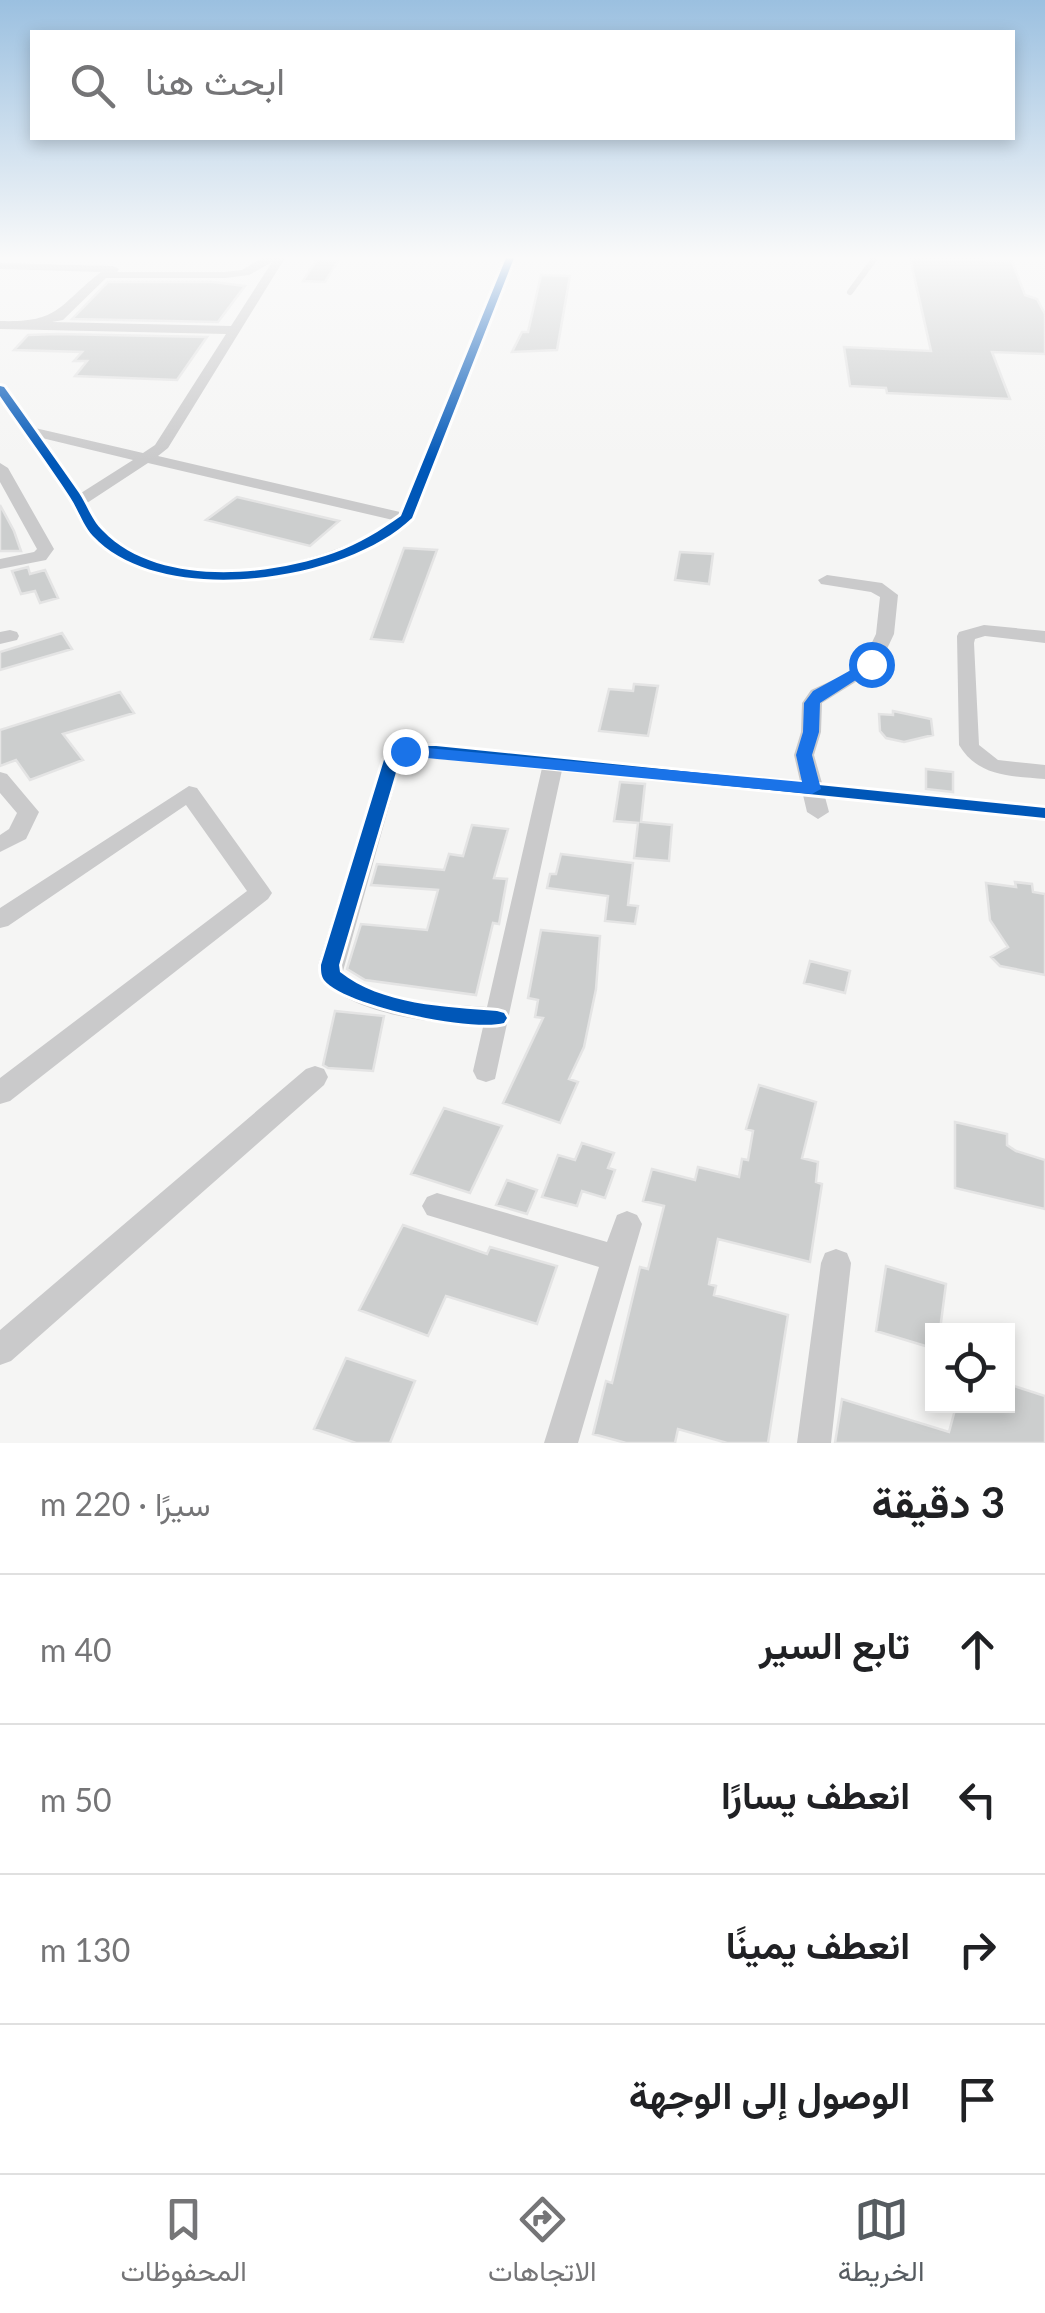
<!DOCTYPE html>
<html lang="ar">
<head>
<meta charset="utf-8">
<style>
	body { margin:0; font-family:Lato,Vazirmatn,sans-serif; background:#f6f6f6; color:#202124; direction:rtl }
	.controls { position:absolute; right:30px; bottom:30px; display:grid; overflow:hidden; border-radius:0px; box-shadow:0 5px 15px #0003 }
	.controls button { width:90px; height:90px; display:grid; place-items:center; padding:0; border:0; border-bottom:2px solid #e0e0e0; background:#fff; color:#202124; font:50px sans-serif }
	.stop { position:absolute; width:30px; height:30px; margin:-22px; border:8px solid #1a73e8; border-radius:50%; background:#fff }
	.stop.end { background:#1a73e8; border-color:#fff; box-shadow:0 2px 10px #0008 }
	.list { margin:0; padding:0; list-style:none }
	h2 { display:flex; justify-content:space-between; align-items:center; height:130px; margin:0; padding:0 40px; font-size:42px }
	h2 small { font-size:32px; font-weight:400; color:#757577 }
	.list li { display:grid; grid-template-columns:65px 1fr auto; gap:30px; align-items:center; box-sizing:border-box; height:150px; padding:0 40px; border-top:2px solid #e0e0e0 }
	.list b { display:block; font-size:38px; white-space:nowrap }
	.list em { font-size:32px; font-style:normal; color:#757577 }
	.icon { flex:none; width:55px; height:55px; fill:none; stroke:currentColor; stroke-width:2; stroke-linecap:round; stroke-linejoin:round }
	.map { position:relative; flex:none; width:1045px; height:1443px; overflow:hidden; direction:ltr }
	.search { position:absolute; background:#fff; box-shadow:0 5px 15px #0003; left:30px; right:30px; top:30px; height:110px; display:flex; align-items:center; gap:25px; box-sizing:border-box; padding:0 35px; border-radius:0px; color:#757577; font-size:38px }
	.sheet { height:730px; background:#fff }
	nav { display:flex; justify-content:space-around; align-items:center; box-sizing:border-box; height:140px; border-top:2px solid #e0e0e0; background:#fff; font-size:28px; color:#757577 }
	nav a { display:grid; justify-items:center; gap:5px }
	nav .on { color:#565c61 }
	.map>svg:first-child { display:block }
	.building { fill:#cccece; stroke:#e4e4e4; stroke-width:2.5 }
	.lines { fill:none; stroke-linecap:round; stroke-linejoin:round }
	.service { stroke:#cacacb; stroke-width:6 }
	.minor { fill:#cacacb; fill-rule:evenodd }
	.cycleway-casing { stroke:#fff; stroke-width:6 }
	.cycleway { fill:#0057b8; fill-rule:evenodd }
	.route { fill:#1a73e8 }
</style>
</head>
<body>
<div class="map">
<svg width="1045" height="1443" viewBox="0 0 1045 1443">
	<rect width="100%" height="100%" fill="#f5f5f4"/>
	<path class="building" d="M910,258l102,3 13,34 12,4 8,15v40l-53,-2 18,47 -123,-6 -1,-5 -36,-2 -6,-39 87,4z
		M316,260l22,1 -13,21 -22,-1z
		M541,275l29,1 -13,74 -45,2 10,-20h6z
		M108,282h105l32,4 -27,36 -146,-3z
		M28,335l29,-1 150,3 -30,43 -102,-4 12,-15h-13l8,-9 -68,-2z
		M237,497l102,24 -29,25 -104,-26z
		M0,505l14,26 7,20h-21z
		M404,548l33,2 -34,92 -32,-3z
		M680,552l33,2 -4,30 -34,-4z
		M28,567l2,7 15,-4 13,28 -18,5 -5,-12 -14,3 -9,-23z
		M62,633l10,16 -72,21v-18z
		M634,684l24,2 -10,50 -49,-5 10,-42 24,2z
		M120,692l14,21 -71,21 20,26 -53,20 -14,-20 -16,6v-36z
		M893,711l38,8 2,16 -29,7 -18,-4 -6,-7 -1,-17 14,1z
		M926,769l27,3v20l-27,-3z
		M620,782l25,2 -4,38 31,3 -3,36 -35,-3 4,-35 -24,-2z
		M472,825l36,4 -14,49 13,1 -8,45 -6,-1 -17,72 -111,-15 -18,-11 14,-45 66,6 11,-40 -67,-5 6,-21 67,6 5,-16 14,2z
		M561,854l72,9 -5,42 10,1 -3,18 -30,-3 3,-25 -61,-8 3,-14h6z
		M1015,882l17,2 1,8 12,2v81l-45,-9 -9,-9 17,-10 -18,-27 -4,-37 30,4z
		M541,930l59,6 -4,53 -12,58 -15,32 9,3 -18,41 -57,-20 40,-85 -8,-1 3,-17 -10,-2z
		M810,961l40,10 -5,22 -41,-10z
		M335,1011l49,5 -11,55 -45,-3 -5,-3z
		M759,1085l57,17 -14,56 16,4 -2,20 6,2 -12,78 -92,-23 -9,45 7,2 -2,9 74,20 -20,128h-41l-49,-14 -3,14h-49l-33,-9 13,-53 6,2 28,-116 8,2 16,-63 -21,-5 9,-32 43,11 3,-13 41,10 3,-18 6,1 5,-29 -7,-2z
		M444,1108l58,18 -32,67 -59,-19z
		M955,1122l52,12v11l9,6 29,9v49l-90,-21z
		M582,1143l32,10 -6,15 7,2 -10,28 -23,-7 -5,15 -35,-9 16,-42 17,5z
		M507,1180l30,10 -10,24 -31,-9z
		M403,1225l84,29 3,-7 67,19 -20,58 -91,-28 -18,40 -69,-26z
		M886,1266l60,18 -6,46h-8v18l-56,-17z
		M346,1358l69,23 -25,62h-34l-42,-14z
		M1008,1384l37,12v47h-210l7,-44 107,33 7,-26h52z"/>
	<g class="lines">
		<path class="service" d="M850,292l25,-34"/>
		<path class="minor" d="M262,258h23l-117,190 -10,8 242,56 104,-254h12l-104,263c-21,15 -42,29 -66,38 -72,26 -195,39 -254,-22 -12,-12 -18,-31 -27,-45 -22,-32 -43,-62 -65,-93v-14l5,1 30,42 108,25 12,-8 71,-111 -226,-5v-8c61,2 58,-16 101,-49l-101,-3v-6l113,3 6,3 -2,3h108l17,-2zM272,262l-41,64 -179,-4 11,-2 43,-42h119l24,-3zM42,438l91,22 -52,33zM148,463l245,57c-70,49 -224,81 -290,10 -7,-8 -11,-18 -16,-27z
			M0,463l8,5 46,81 -8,11 -46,9v-10l34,-7 3,-3 -37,-67z
			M827,575l55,8 16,12 -4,39 -16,34 -56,35 -1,29 -7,23 8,28 223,23v14l-220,-23 4,15 -11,7 -11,-7 -4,-17 -241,-25 -67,309 -9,3 -9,-3 -4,-8 10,-44c-53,-5 -118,-10 -161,-45l-4,-17 64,-205 16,-13 38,-2 364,36 -6,-26 7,-23 1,-29 9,-13 31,-14 21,-15 13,-27 4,-37 -9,-5 -50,-8 -3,-4zM410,757l132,11 -55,239c-46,-3 -106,-5 -144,-36l58,-208z
			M984,625l61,6v12l-60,-7 -10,3 -1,4 5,102 19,15 47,5v14c-34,-3 -67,-2 -86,-34l-2,-109 2,-4z
			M10,630l7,2 2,4 -2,4 -17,4v-12z
			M0,772l7,2 32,38 -13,27 -26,13v-17l9,-6 8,-16 -17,-20z
			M189,786l8,2 71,99 4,6 -4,6 -258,202 -10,3v-26l247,-187 -61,-86 -178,121 -8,2v-20z
			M315,1066l9,3 4,8 -4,8 -313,276 -11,4v-35l306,-261z
			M437,1193l170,49 10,-27 10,-4 10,4 5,9 -64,219h-34l55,-176 -172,-52 -5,-9 5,-9z
			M836,1249l11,4 4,10 -20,180h-34l24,-180 4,-10z"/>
		<g class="cycleway-casing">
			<path id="cycleway" d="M506,258h8l-102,260c-66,64 -251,91 -319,18 -10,-11 -15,-27 -23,-39 -22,-34 -47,-67 -70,-101v-10l4,1c25,35 50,70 75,106 8,12 13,28 24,38 54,56 164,46 231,22 25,-9 46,-22 67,-37z
				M405,746h31l609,62v10l-609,-62h-28l-9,6 -60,203 1,7c41,33 106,35 157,39l7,2 3,5 -3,5c-31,9 -160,-17 -180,-43 -3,-5 -3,-9 -3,-15l63,-205z"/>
		</g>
		<use href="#cycleway" class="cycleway"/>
	</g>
	<linearGradient id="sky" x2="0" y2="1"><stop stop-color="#9bc0e0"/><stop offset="0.56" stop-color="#fafafa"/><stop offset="1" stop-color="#fafafa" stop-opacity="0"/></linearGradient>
	<rect width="1045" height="460" fill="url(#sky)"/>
	<path class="route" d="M871,659l7,5 -2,3 -56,36 -1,29 -7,23 9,34 -9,5 -407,-38 -9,-5 9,-5 397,36 -6,-27 7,-23 1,-29 9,-12z"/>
</svg>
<div class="controls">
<button><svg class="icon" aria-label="locate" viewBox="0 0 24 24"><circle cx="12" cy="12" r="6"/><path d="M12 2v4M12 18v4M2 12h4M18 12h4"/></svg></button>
</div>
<div class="stop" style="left:871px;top:664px"></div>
<div class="stop end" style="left:405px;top:751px"></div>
<div class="search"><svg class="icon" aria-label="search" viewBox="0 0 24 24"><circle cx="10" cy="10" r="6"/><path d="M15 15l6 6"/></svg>ابحث هنا</div>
</div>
<section class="sheet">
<h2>3 دقيقة<small>سيرًا · 220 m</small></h2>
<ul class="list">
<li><svg class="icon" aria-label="ahead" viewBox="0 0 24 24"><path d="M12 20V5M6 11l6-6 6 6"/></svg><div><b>تابع السير</b></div><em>40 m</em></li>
<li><svg class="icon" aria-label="left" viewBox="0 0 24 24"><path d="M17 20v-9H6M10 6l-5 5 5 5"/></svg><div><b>انعطف يسارًا</b></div><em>50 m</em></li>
<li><svg class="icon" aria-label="right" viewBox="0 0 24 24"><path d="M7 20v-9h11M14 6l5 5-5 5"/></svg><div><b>انعطف يمينًا</b></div><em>130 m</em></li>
<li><svg class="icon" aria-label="arrive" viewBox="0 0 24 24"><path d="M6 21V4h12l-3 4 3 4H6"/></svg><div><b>الوصول إلى الوجهة</b></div></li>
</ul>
</section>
<nav>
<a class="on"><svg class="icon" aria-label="map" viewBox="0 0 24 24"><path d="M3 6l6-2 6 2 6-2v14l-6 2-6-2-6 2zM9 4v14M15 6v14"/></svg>الخريطة</a>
<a><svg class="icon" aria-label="directions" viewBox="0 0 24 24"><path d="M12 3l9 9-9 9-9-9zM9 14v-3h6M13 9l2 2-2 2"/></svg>الاتجاهات</a>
<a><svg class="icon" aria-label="saved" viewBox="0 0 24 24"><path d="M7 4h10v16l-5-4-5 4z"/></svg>المحفوظات</a>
</nav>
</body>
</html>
